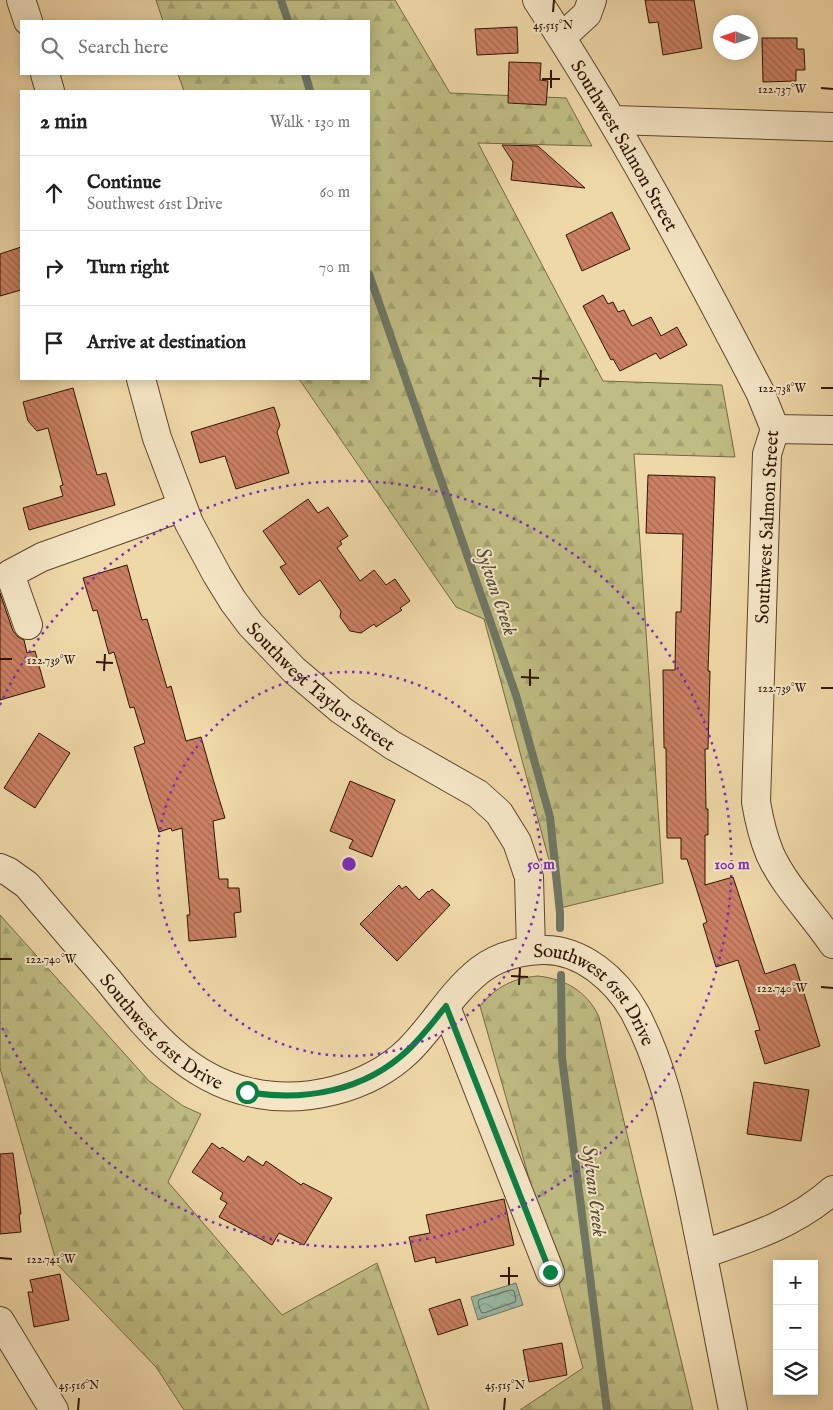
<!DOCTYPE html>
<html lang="en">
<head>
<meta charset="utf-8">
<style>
	body { margin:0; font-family:"IM FELL English",serif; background:#f6f6f6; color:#222 }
	.controls { position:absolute; right:15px; bottom:15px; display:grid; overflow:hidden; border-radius:0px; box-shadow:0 2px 12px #0003 }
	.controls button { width:45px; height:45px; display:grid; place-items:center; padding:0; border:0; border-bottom:1px solid #e0e0e0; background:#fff; color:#222; font:25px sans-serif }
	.compass { position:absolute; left:713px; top:15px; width:45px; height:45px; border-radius:50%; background:#fff; box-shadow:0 2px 12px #0003; rotate:272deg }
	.stop { position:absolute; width:15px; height:15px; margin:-11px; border:4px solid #0b8043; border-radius:50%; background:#fff }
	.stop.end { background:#0b8043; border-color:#fff; box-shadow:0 1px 5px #0008 }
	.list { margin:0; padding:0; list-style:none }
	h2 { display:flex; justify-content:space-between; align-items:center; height:65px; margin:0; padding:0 20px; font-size:21px }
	h2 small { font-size:16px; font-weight:400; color:#767676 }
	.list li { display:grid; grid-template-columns:32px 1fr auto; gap:15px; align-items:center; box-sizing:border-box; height:75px; padding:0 20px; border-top:1px solid #e0e0e0 }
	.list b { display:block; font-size:19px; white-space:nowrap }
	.list p { margin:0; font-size:16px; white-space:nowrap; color:#767676 }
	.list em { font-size:16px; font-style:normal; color:#767676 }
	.icon { flex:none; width:28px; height:28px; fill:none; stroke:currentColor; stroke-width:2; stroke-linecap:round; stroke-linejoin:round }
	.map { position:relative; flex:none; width:833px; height:1410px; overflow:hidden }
	.search { position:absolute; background:#fff; box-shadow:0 2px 12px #0003; left:20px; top:20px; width:350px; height:55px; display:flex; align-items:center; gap:12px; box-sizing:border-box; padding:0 18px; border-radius:0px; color:#767676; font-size:19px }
	.panel { position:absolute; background:#fff; box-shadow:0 2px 12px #0003; left:20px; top:90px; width:350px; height:290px; border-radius:0px }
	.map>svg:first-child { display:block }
	.forest { fill:url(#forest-firs); stroke:#766842 }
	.water { fill:url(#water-waves); stroke:#6f7764 }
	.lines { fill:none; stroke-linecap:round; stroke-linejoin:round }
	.shore { stroke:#646653; stroke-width:1 }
	.stream { stroke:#6f7764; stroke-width:8 }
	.building { fill:url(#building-back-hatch); stroke:#2e1300 }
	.minor-casing { stroke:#5e442a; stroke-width:30 }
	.minor { stroke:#f5e6c6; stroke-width:28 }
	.route { stroke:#0b8043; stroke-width:6 }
	.ticks { fill:none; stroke:#2e1300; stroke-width:2 }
	.ring { fill:none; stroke:#7b2cbf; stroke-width:2.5; stroke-dasharray:2.5 5 }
	.labels { text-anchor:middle; stroke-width:4; stroke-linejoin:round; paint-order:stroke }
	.street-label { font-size:19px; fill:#2e1300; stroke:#f5e6c6 }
	.water-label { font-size:20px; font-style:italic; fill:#544d3a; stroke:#f5e6c6 }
	.ticks-label { font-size:12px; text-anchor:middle; fill:#2e1300; stroke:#f5e6c6; stroke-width:4; stroke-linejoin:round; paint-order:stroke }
	.centre { fill:#7b2cbf; stroke:#f5e6c6; stroke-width:2.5 }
	.ring-label { font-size:15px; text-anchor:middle; font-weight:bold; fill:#7b2cbf; stroke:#f5e6c6; stroke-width:4; stroke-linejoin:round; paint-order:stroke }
</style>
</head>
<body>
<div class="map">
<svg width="833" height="1410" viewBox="0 0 833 1410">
	<defs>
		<pattern id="forest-firs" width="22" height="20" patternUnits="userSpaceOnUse" patternTransform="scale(1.25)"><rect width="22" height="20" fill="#bfbd83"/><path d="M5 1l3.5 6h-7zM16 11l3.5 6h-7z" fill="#a4a26f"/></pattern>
		<pattern id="water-waves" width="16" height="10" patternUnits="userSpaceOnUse" patternTransform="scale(1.25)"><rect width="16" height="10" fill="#9abaa6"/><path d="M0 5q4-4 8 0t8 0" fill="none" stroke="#859f8d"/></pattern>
		<pattern id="building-back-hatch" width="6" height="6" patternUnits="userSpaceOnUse" patternTransform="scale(1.25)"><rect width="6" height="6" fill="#cb8063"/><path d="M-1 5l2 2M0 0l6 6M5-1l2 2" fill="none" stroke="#a5684f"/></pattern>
	</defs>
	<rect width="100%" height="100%" fill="#efd8a8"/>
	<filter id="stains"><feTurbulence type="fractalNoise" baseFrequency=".004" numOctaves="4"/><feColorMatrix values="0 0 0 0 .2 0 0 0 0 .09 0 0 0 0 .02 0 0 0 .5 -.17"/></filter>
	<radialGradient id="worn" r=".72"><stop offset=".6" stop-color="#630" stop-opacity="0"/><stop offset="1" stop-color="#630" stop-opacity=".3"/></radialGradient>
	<path class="forest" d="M156,0h239l55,93 116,5 26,48 -114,-3 125,238 119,4 13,72 -101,-3 29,429 -103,25v-7l-76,-282 -28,-12 -157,-228h70v-288h-185l-6,-17h191v-53h-206z
		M0,915l149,166 34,25 18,8 -33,68 114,133 95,-52 52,147h-245l-28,-43 -99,-103 -57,-196z
		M538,976c27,3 49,15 61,41l94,393h-173l63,-42 -103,-362c16,-19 33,-28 58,-30z"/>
	<path class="water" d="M516,1283l7,22 -45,15 -7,-23z"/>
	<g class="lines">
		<path class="shore" d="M511,1290l3,1 2,9 -1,2 -31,11 -3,-1 -3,-9 1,-3z"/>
		<path class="stream" d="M281,0l7,21
			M305,74l5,17
			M369,274l147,421 34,122 10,96v15
			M561,975l1,83 45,352"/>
	</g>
	<path class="building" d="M645,0h49l8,48 -39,7 -5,-33 -9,1z
		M517,27l1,26 -41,2 -2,-26z
		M762,38h35v11h7l1,21h-9v11l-33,1z
		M509,62l32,1 -1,17 8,1 -2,24 -38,-2z
		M502,145l36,1 47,42 -74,-8 2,-18z
		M612,212l18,37 -48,22 -16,-36z
		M21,247v43l-21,6v-42z
		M603,295l5,9 5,-2 5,10 6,-2 8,16 19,-9 10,19 16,-9 10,18 -27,14 -4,-6 -36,18 -7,-12 -2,1 -28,-54z
		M73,388l24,87 9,-2 9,32 -86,25 -6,-22 40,-12 -3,-10 3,-1 -15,-57 -11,3 -9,-10 -5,-19z
		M274,407l6,18 -3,7 12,41 -53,16 -11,-33 -25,7 -9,-31z
		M648,475l67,2 -7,194h2l-2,78h-3l1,60h2v26h-3v50l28,-8 32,97 30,-10 25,82 -55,18 -10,-33 5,-1 -22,-70 -22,7 -13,-43 4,-2 -20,-63h-6v-21h-14l-1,-90h-2l-1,-78h12l1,-58h5l2,-78 -37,-1z
		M308,499l10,14 10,-6 20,29 -8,5 2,3 -5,4 23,33 14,-11 12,15 9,-6 15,22 -10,7 2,2 -26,17 -2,-3 -13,9 -11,-2 -10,-14 1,-6 -21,-31 -21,15 -19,-28 6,-3 -23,-33z
		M127,565l15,55 5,-1 20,69 4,-2 15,55 15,-4 12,42 12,39 -12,3 6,58h9v9h11l2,24 -7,1 2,24 -47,4 -2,-26h3l-8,-87 -10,3 -1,-3 -12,4 -25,-85 11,-4 -11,-36 -4,1 -16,-56 -5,2 -12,-44 -4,1 -10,-33z
		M0,593l13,38 5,6 6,3 3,13 8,-2 10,36 -45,13z
		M39,733l31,20 -35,55 -31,-20z
		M350,781l45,19 -23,57 -23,-9 4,-8 -23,-9z
		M399,885l3,4 4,-3 13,14 9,-9 1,1 3,-3 18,16 -53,56 -37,-37z
		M754,1082l55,8 -8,51 -54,-7z
		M212,1143l8,6 2,-2 22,15 4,-6 15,10 3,-5 35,24 2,-2 29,15 -28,47 -25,-12 -7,12 -53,-28 8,-14 -7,-4 3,-6 -31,-21z
		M13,1153l8,61h-2l2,18 -21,2v-80z
		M504,1199l10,46 -78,18 -1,-6 -20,5 -6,-25 21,-4 -4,-18z
		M60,1274l9,46 -35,7 -6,-35h5l-3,-12z
		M460,1299l8,26 -30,10 -9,-26z
		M562,1343l5,32 -38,7 -6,-32z"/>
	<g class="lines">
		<g class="minor-casing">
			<g id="minor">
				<path d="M21,0l7,21"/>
				<path id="s1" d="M537,0c83,126 154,259 223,392l15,37 -8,25 -11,348c3,18 7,35 14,52 15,33 43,60 63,90"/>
				<path d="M562,37l25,-23 5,-14"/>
				<path d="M45,74l5,17"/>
				<path d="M613,120l220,7"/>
				<path id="s2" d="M141,379l16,59 32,85 28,52 16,26 18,24 43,45 47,40 51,35 86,49 21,19 18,29 12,35 2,73"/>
				<path d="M775,429l58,1"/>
				<path d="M28,625l-18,-51 32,-17 140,-50"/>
				<path id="s3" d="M0,868l9,4 18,13c27,32 54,63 81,95 39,48 76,97 141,112 54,13 120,-3 160,-42 25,-25 43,-58 71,-80 18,-14 40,-19 61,-20 40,-2 76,30 94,63 28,52 40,113 53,170 16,75 30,151 45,227"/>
				<path d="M446,1007l104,265"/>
				<path d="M703,1254c47,-16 92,-30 130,-64"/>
				<path d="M0,1321l54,89"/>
			</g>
		</g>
		<use href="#minor" class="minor"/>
	</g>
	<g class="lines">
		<path class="route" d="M247,1092c57,10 118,-1 161,-42 14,-13 26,-29 38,-44l104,266"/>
	</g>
	<path class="ticks" d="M553,12l1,-12M542,79h18M551,88v-18M821,88l12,1M532,378l17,1M540,387l1,-17M821,388h12M0,659h12M96,662l17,1M104,671l1,-17M521,677l18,1M530,686v-17M821,688h12M0,959h12M511,976l17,1M519,985l1,-17M821,987l12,1M0,1258l12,1M500,1276h18M509,1285v-18M78,1410l1,-12M504,1410l1,-12"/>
	<g class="ring">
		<circle cx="349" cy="864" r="192"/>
		<path d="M0 705A383 383 0 1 1 0 1023"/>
	</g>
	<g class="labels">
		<g class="street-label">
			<text dy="7" stroke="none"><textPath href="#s1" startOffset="170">Southwest Salmon Street</textPath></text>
			<text transform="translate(766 527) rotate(-87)" y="7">Southwest Salmon Street</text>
			<text dy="7" stroke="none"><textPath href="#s2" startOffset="365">Southwest Taylor Street</textPath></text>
			<text dy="7" stroke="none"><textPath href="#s3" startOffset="758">Southwest 61st Drive</textPath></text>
			<text dy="7" stroke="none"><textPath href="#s3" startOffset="232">Southwest 61st Drive</textPath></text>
		</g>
		<g class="water-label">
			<text transform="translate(497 591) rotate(71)" y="7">Sylvan Creek</text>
			<text transform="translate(595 1191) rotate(83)" y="7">Sylvan Creek</text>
		</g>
	</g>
	<g class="ticks-label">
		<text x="553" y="29">45.515°N</text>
		<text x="782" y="93">122.737°W</text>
		<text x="782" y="392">122.738°W</text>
		<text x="51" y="664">122.739°W</text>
		<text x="782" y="692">122.739°W</text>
		<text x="51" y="963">122.740°W</text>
		<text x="782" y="992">122.740°W</text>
		<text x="51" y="1263">122.741°W</text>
		<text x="79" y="1389">45.516°N</text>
		<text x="505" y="1389">45.515°N</text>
	</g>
	<circle cx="349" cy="864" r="8" class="centre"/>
	<g class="ring-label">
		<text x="541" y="869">50 m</text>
		<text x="732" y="869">100 m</text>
	</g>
	<rect width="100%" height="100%" filter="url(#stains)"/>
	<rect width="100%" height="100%" fill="url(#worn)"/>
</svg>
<div class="controls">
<button>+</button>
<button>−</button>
<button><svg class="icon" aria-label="layers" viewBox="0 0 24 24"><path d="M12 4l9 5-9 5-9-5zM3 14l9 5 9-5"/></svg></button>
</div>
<svg class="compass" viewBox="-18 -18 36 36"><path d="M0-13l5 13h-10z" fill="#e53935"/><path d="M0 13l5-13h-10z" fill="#767676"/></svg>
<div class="stop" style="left:247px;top:1092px"></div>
<div class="stop end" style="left:550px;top:1272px"></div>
<div class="search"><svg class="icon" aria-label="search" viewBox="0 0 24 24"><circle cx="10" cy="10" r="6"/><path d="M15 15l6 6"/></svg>Search here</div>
<section class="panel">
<h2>2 min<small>Walk · 130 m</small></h2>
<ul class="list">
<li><svg class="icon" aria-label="ahead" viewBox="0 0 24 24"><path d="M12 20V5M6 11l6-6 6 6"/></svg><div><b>Continue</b><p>Southwest 61st Drive</p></div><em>60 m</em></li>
<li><svg class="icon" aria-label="right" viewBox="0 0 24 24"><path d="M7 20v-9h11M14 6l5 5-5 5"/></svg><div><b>Turn right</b></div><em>70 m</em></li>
<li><svg class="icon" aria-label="arrive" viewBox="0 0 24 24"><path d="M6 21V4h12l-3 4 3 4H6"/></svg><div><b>Arrive at destination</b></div></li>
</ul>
</section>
</div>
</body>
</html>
